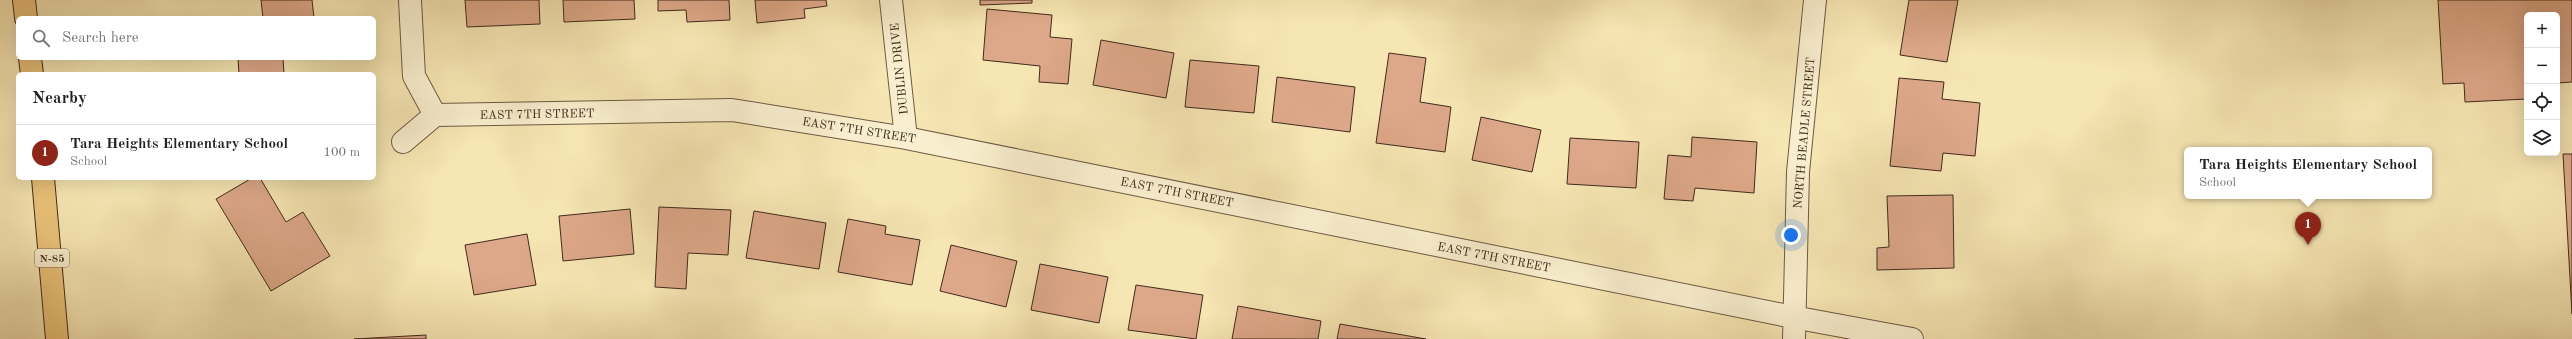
<!DOCTYPE html>
<html lang="en">
<head>
<meta charset="utf-8">
<style>
	body { margin:0; font-family:"Old Standard TT",serif; background:#f6f6f6; color:#222 }
	.controls { position:absolute; right:12px; top:12px; display:grid; overflow:hidden; border-radius:6px; box-shadow:0 4px 16px #0002 }
	.controls button { width:36px; height:36px; display:grid; place-items:center; padding:0; border:0; border-bottom:1px solid #e0e0e0; background:#fff; color:#222; font:20px sans-serif }
	.you { position:absolute; left:1791px; top:235px; width:14px; height:14px; margin:-10px; border:3px solid #fff; border-radius:50%; background:#1a73e8; box-shadow:0 0 0 6px #1a73e833 }
	.badge { display:grid; place-items:center; width:26px; height:26px; border-radius:50%; background:#8f2418; color:#fff; font-size:13px; font-weight:700 }
	.pin { position:absolute; translate:-50% -33px; filter:drop-shadow(0 1px 2px #0008) }
	.pin::after { content:''; position:absolute; top:21px; width:14px; height:12px; background:inherit; clip-path:polygon(0 0,100% 0,50% 100%) }
	.popup { position:absolute; left:2184px; top:147px; width:248px; height:52px; box-sizing:border-box; display:grid; place-content:center; border-radius:6px; background:#fff; filter:drop-shadow(0 1px 3px #0005); font-size:13px; white-space:nowrap; color:#767676 }
	.popup b { font-size:15px; color:#222 }
	.popup::after { content:''; position:absolute; left:50%; top:100%; margin-left:-8px; border:8px solid transparent; border-top-color:#fff }
	.list { margin:0; padding:0; list-style:none }
	h2 { display:flex; justify-content:space-between; align-items:center; height:52px; margin:0; padding:0 16px; font-size:17px }
	h2 small { font-size:13px; font-weight:400; color:#767676 }
	.list li { display:grid; grid-template-columns:26px 1fr auto; gap:12px; align-items:center; box-sizing:border-box; height:56px; padding:0 16px; border-top:1px solid #e0e0e0 }
	.list b { display:block; font-size:15px; white-space:nowrap }
	.list p { margin:0; font-size:13px; white-space:nowrap; color:#767676 }
	.list em { font-size:13px; font-style:normal; color:#767676 }
	.icon { flex:none; width:22px; height:22px; fill:none; stroke:currentColor; stroke-width:2; stroke-linecap:round; stroke-linejoin:round }
	.map { position:relative; flex:none; width:2572px; height:339px; overflow:hidden }
	.search { position:absolute; background:#fff; box-shadow:0 4px 16px #0002; left:16px; top:16px; width:360px; height:44px; display:flex; align-items:center; gap:10px; box-sizing:border-box; padding:0 14px; border-radius:6px; color:#767676; font-size:15px }
	.panel { position:absolute; background:#fff; box-shadow:0 4px 16px #0002; left:16px; top:72px; width:360px; height:108px; border-radius:6px }
	.map>svg:first-child { display:block }
	.building { fill:#dda889; stroke:#402b1e }
	.lines { fill:none; stroke-linecap:round; stroke-linejoin:round }
	.street-casing { stroke:#6e5a43; stroke-width:24 }
	.primary-casing { stroke:#402b1e; stroke-width:24 }
	.street { stroke:#f9efce; stroke-width:22 }
	.primary { stroke:#ebc37a; stroke-width:22 }
	.labels { text-anchor:middle; stroke-width:3; stroke-linejoin:round; paint-order:stroke }
	.shield { fill:#f9efce; stroke:#786653; stroke-width:1 }
	.shield-label { font-size:11px; font-weight:bold; fill:#402b1e }
	.street-label { font-size:12px; fill:#402b1e; stroke:#f9efce }
</style>
</head>
<body>
<div class="map">
<svg width="2572" height="339" viewBox="0 0 2572 339">
	<rect width="100%" height="100%" fill="#f6e6b3"/>
	<filter id="stains"><feTurbulence type="fractalNoise" baseFrequency=".005" numOctaves="4"/><feColorMatrix values="0 0 0 0 .2 0 0 0 0 .09 0 0 0 0 .02 0 0 0 .5 -.17"/></filter>
	<radialGradient id="worn" r=".72"><stop offset=".6" stop-color="#630" stop-opacity="0"/><stop offset="1" stop-color="#630" stop-opacity=".3"/></radialGradient>
	<path class="building" d="M261,0h51l2,18h-51z
		M465,0h74l1,24 -73,3z
		M563,0h71l1,19 -71,3z
		M658,0h71l1,20 -43,2 -1,-12 -28,1z
		M755,0h71l1,6 -23,3 1,9 -48,5z
		M980,0h52v3l-52,2z
		M1909,0h49l-11,62 -47,-7z
		M2438,0h134v82l-15,1v-68h-30v84l-62,3 -1,-19 -21,1z
		M987,9l65,6 -2,22 22,2 -4,45 -29,-2 1,-16 -57,-6z
		M1101,40l73,13 -8,45 -73,-13z
		M1389,53l37,5 -6,44 31,5 -6,45 -69,-9z
		M238,58h45l1,16h-45z
		M1190,60l69,6 -5,47 -69,-6z
		M1277,77l78,10 -5,45 -78,-10z
		M1899,78l45,4 -2,17 38,4 -5,53 -32,-3 -2,18 -51,-5z
		M1481,117l60,13 -9,42 -60,-12z
		M1692,137l65,5 -3,51 -59,-5 -2,13 -29,-2 4,-44 23,2z
		M1570,138l69,4 -3,46 -69,-4z
		M2563,154h9v160z
		M252,178h8l26,44 17,-10 27,44 -59,35 -55,-92z
		M1953,195l1,73 -77,2v-22l12,-1 -2,-51z
		M659,207l72,3 -3,45 -40,-2 -2,36 -31,-2z
		M630,209l4,45 -71,7 -4,-45z
		M754,211l72,12 -7,46 -73,-11z
		M848,219l38,7 -1,8 35,6 -8,45 -74,-13z
		M527,234l9,51 -62,10 -9,-50z
		M951,245l66,16 -11,46 -66,-16z
		M1040,264l68,13 -9,46 -68,-13z
		M1136,285l67,10 -7,44 -68,-9z
		M1238,306l83,15 -3,18h-86z
		M1340,324l86,15h-89z
		M426,335v4h-72z"/>
	<g class="lines">
		<g class="street-casing">
			<path id="street" d="M410,0l4,76 21,39
				M891,0l15,138
				M435,115l297,-5 174,28 887,179 119,22
				M403,142l32,-27
				M1794,339l4,-167 17,-172"/>
		</g>
		<g class="primary-casing">
			<path id="primary" d="M24,0l2,18
				M30,58l2,16
				M43,178l14,161"/>
		</g>
		<use href="#street" class="street"/>
		<use href="#primary" class="primary"/>
	</g>
	<g class="labels">
		<rect class="shield" x="35" y="249" width="34" height="18" rx="3"/>
		<g class="shield-label">
			<text x="52" y="262">N-85</text>
		</g>
		<g class="street-label">
			<text transform="translate(899 69) rotate(-96)" y="4">DUBLIN DRIVE</text>
			<text transform="translate(537 114) rotate(-1)" y="4">EAST 7TH STREET</text>
			<text transform="translate(859 130) rotate(9)" y="4">EAST 7TH STREET</text>
			<text transform="translate(1804 133) rotate(-85)" y="4">NORTH BEADLE STREET</text>
			<text transform="translate(1177 192) rotate(11)" y="4">EAST 7TH STREET</text>
			<text transform="translate(1494 257) rotate(11)" y="4">EAST 7TH STREET</text>
		</g>
	</g>
	<rect width="100%" height="100%" filter="url(#stains)"/>
	<rect width="100%" height="100%" fill="url(#worn)"/>
</svg>
<div class="controls">
<button>+</button>
<button>−</button>
<button><svg class="icon" aria-label="locate" viewBox="0 0 24 24"><circle cx="12" cy="12" r="6"/><path d="M12 2v4M12 18v4M2 12h4M18 12h4"/></svg></button>
<button><svg class="icon" aria-label="layers" viewBox="0 0 24 24"><path d="M12 4l9 5-9 5-9-5zM3 14l9 5 9-5"/></svg></button>
</div>
<div class="you"></div>
<div class="pin badge" style="left:2308px;top:245px">1</div>
<div class="popup"><b>Tara Heights Elementary School</b>School</div>
<div class="search"><svg class="icon" aria-label="search" viewBox="0 0 24 24"><circle cx="10" cy="10" r="6"/><path d="M15 15l6 6"/></svg>Search here</div>
<section class="panel">
<h2>Nearby<small></small></h2>
<ul class="list">
<li><span class="badge">1</span><div><b>Tara Heights Elementary School</b><p>School</p></div><em>100 m</em></li>
</ul>
</section>
</div>
</body>
</html>
